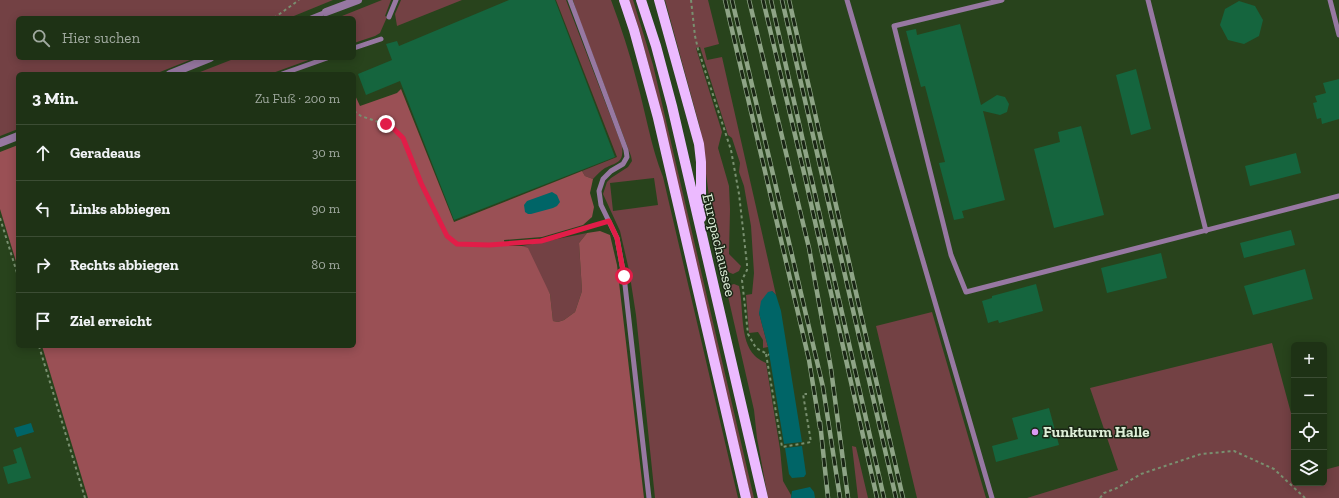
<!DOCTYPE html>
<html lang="de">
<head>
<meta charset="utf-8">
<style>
	body { margin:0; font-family:"Zilla Slab",serif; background:#2b3e22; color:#f1f3f6 }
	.controls { position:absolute; right:12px; bottom:12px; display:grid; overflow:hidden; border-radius:6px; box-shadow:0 2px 10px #0003 }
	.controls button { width:36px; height:36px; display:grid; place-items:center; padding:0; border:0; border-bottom:1px solid #3c4d34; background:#1e3215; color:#f1f3f6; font:20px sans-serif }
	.stop { position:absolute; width:12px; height:12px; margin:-9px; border:3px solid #e11d48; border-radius:50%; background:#fff }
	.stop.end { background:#e11d48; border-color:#fff; box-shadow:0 1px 4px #0008 }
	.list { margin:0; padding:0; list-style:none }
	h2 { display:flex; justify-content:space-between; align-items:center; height:52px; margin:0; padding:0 16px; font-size:17px }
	h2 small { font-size:13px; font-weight:400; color:#a1aaa0 }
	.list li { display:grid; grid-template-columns:26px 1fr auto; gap:12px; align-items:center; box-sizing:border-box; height:56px; padding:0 16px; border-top:1px solid #3c4d34 }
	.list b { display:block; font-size:15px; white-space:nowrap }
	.list em { font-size:13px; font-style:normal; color:#a1aaa0 }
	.icon { flex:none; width:22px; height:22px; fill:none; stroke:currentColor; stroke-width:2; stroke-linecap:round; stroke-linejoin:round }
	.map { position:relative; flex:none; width:1339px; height:498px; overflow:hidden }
	.search { position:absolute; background:#1e3215; box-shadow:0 2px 10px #0003; left:16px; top:16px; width:340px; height:44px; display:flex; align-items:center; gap:10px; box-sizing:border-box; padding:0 14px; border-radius:6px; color:#a1aaa0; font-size:15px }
	.panel { position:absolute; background:#1e3215; box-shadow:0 2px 10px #0003; left:16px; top:72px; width:340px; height:276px; border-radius:6px }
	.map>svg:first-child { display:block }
	.green { fill:#734144; fill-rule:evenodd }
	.forest { fill:#9a5055 }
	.water { fill:#006567 }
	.building { fill:#15653e }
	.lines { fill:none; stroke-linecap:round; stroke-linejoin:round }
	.path { stroke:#799070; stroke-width:2; stroke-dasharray:3 3; stroke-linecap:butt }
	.lane { stroke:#9778a2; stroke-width:5 }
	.street { stroke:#9778a2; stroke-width:8 }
	.primary { stroke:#ecbaff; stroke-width:10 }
	.rail-casing { stroke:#8ea486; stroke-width:4.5 }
	.rail { stroke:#1a2615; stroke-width:3; stroke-dasharray:9; stroke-linecap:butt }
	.route { stroke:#e11d48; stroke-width:5 }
	.poi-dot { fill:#dc99f4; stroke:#1a2615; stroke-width:1.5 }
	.labels { text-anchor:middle; stroke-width:3; stroke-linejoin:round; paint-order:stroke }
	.street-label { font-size:15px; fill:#ddeed7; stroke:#1a2615 }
	.poi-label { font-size:15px; font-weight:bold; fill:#ddeed7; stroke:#1a2615; text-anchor:start }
</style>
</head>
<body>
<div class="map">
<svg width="1339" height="498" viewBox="0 0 1339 498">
	<rect width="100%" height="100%" fill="#28431c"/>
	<path class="green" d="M0,0h333l-44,18h-271v40h177l-40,16h-137v55l-18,7z
		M382,0h9l-6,16 2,1 -7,16 -5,3 -21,7v-25h-17z
		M401,0h61l-65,26 -2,-12z
		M556,0h10l56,146c2,17 -5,16 -17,22 -5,3 -8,7 -12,11l-8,-3 -3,-5 35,-14z
		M573,0h38c10,27 19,54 26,82 9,32 14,65 26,95l75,321h-83l-19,-183 -7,-45 -9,-39 -17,-37 4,-12 4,-4 17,-11 4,-6 -1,-5 -54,-143zM654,178l4,27 -45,6 -3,-28z
		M629,0h4l20,65 101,433h-3l-100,-424 -12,-45z
		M665,0h43l11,44 -15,4 3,12 15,-3 54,238 -4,-4 -13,22 9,34 -5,1v-8l-5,-8 -9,1 -3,-38 6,-1 2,-21 -3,-47 -7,-40 -5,-14 1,-9 -8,-25 -4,-3 -28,-88 -4,1 26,84 -4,16 11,38 1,23 -1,45 12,12 -2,5 -6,3 -10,-4 -2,-5 -9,-46 -12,-91z
		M236,58h78l-44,16h-75z
		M587,233l-8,10 3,48 -7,21 -11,8 -6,2 -5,-1 -3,-27 -28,-48z
		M734,284l5,2c5,20 0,54 16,70 3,3 7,5 11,7l14,86 3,32 8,14v3h-23l-11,-60 -3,-28 -27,-118 4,-7z
		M932,312l54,186h-69l-41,-172z
		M1272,343l22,81v59h30v-13l15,-4v32h-312l91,-28 -28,-82z
		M852,446l4,1 12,51h-10z"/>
	<path class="forest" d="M401,89l53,133 128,-51 3,5 8,3 -3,14 4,14 -2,10 -9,8 -41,12 -38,3 1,6h17l6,2 22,46 3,27 5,1 6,-2 11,-8 7,-21 -3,-48 8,-10 13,-2 10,4 7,30 27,233h-556l-46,-152h312v-253l6,13 37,-13z
		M18,145v123l-18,-59v-57z"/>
	<path class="water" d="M552,192l5,3 3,7 -3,4 -4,2 -22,6h-3l-3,-2 -1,-7 3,-4z
		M772,291l4,4 5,16 21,131 -18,2 -16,-97 -9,-34 2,-12 7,-9z
		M31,423l3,9 -17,5 -3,-9z
		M802,446l4,28 -2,3 -12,1 -3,-4 -4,-26z
		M810,487l4,5 1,6h-24l1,-7z"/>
	<path class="building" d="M509,0h46l60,157 -161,63 -54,-139 -34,14 -8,-21 34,-14 -6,-16 11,-3 2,5z
		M1239,1l16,5 8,14 -4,16 -15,8 -16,-4 -8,-15 5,-16z
		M960,24l21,81 16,-10 8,2 4,7 -2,8 -7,3 -17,-4 22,89 -43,11 2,7 -10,2 -15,-57 6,-1 -20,-76 -4,1 -15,-56 10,-2 1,6z
		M1136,69l15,60 -20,6 -15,-60z
		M1339,79v40l-17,5 -1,-6 -4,1 -4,-16 4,-1 -2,-6 11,-3 -3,-10z
		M1081,126l23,89 -50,13 -20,-79 26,-7 -2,-10z
		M1296,153l5,20 -51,13 -5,-20z
		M1291,230l4,15 -51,13 -4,-15z
		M1161,253l6,25 -60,15 -6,-25z
		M1305,269l8,30 -60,16 -9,-29z
		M1036,284l7,27 -44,12 -1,-3 -10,3 -6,-22 10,-3v-2z
		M1049,408l10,37 -63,17 -4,-16 26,-7 -6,-21z
		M21,447l10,31 -23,6 -5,-17 14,-4 -4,-13z"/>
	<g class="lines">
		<path class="path" d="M691,0l4,36 3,13 33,101 8,44 8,70v6l-5,10 6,54 8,14 13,7
			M274,18l25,-18
			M354,111l7,5 32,11 10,11 18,45 26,53 10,8 32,1 52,-4 61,-18
			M0,218l18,58
			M39,346l46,152
			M766,354l16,93 29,-5 -8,-48h4
			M1100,498l4,-5 13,-5 24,-14 60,-20 33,-3 40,18 31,29"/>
		<path class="lane" d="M570,0l56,150 1,7 -4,7 -12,7 -8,8 -4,12 2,14 16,33 7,38 25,222
			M847,0l145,498
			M1002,0l-108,26 57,229 15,37 373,-96
			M1148,0l58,231
			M1330,0l9,35
			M389,17l7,-17
			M311,18l15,-6
			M354,48l27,-9
			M282,74l45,-16"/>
		<path class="street" d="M326,12l32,-12
			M170,74l40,-16
			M0,143l18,-7"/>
		<path class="primary" d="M624,0l10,30 24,88 88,380
			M641,0l15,46 16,60 91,392
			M659,0l40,144 2,18v56"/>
		<g class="rail-casing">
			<path id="rail" d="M725,0l84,360 11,68
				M732,0l91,387 17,111
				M749,0l60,248 22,121 17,129
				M763,0l42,177 72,321
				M771,0l113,498
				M782,0l114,498
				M789,0l114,498
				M820,422l8,76"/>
		</g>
		<use href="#rail" class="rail"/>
	</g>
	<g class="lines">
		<path class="route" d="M386,124l7,4 10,10 18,45 26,53 10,8 32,1 52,-4 68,-20 8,17 7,38"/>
	</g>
	<circle class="poi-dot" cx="1035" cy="432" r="4"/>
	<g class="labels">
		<g class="street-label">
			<text transform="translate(719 245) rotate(77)" y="5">Europachaussee</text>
		</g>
		<g class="poi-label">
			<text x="1043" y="437">Funkturm Halle</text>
		</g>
	</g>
</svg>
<div class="controls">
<button>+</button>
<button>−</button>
<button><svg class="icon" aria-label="locate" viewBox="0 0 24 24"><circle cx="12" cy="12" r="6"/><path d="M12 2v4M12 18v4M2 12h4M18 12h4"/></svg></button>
<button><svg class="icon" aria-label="layers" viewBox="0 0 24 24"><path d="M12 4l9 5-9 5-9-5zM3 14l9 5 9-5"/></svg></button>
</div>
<div class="stop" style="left:624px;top:276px"></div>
<div class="stop end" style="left:386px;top:124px"></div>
<div class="search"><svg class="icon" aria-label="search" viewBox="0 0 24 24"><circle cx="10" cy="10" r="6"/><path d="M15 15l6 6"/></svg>Hier suchen</div>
<section class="panel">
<h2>3 Min.<small>Zu Fuß · 200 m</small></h2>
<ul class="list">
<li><svg class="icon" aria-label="ahead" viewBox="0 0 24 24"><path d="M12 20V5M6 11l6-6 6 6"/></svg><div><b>Geradeaus</b></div><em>30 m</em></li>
<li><svg class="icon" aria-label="left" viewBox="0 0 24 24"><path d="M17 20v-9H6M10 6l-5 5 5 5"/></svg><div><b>Links abbiegen</b></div><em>90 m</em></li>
<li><svg class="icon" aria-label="right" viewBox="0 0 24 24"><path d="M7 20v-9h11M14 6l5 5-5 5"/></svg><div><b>Rechts abbiegen</b></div><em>80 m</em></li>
<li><svg class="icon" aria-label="arrive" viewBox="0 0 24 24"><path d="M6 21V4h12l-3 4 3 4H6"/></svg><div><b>Ziel erreicht</b></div></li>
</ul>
</section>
</div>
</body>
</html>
